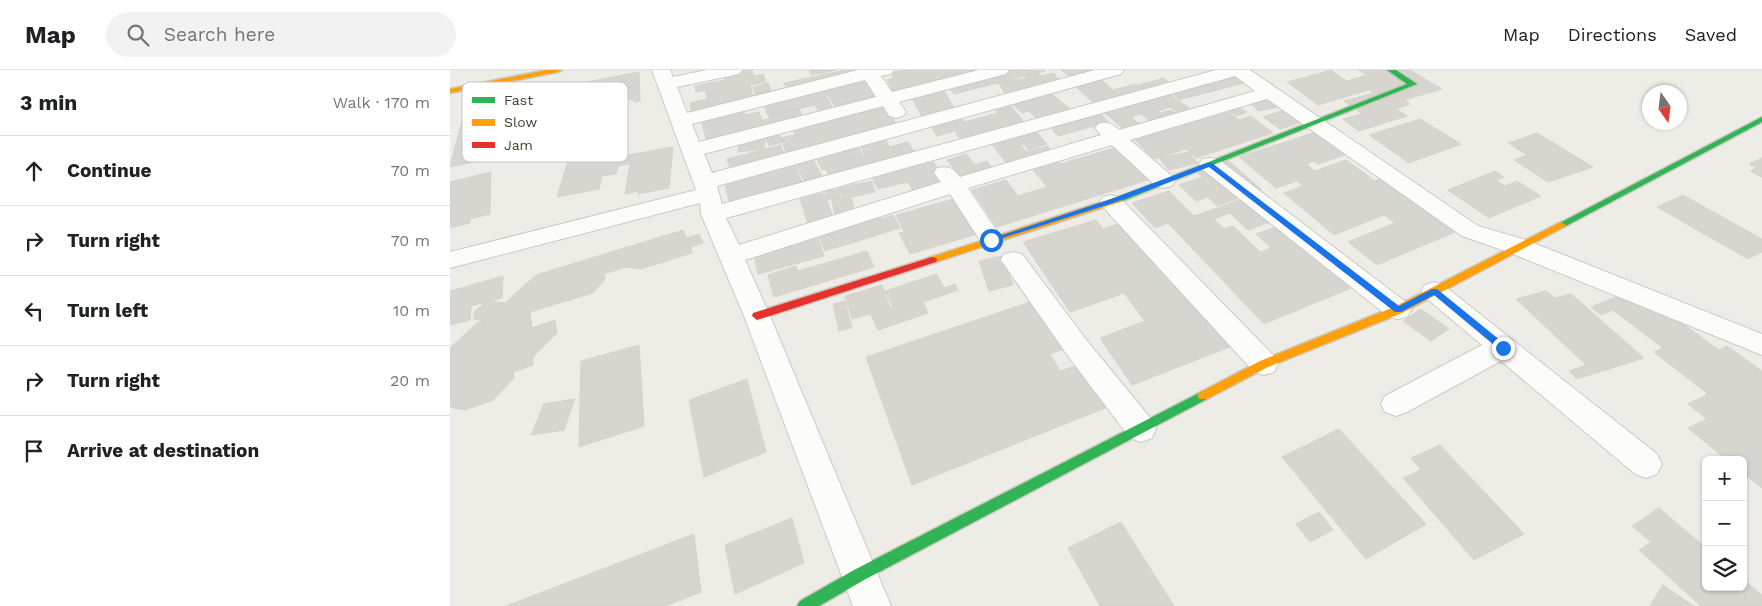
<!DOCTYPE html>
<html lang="en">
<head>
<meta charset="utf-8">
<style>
	body { margin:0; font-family:"Work Sans",sans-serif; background:#f2f2f2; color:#202124 }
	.controls { position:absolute; right:15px; bottom:15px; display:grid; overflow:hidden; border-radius:8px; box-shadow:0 1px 4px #0004 }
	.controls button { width:45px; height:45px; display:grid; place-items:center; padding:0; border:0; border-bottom:1px solid #e0e0e0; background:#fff; color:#202124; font:25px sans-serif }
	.compass { position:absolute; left:1192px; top:15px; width:45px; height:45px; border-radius:50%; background:#fff; box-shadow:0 1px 4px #0004; rotate:166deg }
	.stop { position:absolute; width:15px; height:15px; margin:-11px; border:4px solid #1a73e8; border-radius:50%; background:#fff }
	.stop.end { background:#1a73e8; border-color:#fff; box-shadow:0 1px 5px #0008 }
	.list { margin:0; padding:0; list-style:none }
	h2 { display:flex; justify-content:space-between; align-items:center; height:65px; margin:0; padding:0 20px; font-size:21px }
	h2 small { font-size:16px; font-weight:400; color:#757577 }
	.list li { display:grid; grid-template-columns:32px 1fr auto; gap:15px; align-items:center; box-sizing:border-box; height:70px; padding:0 20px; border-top:1px solid #e0e0e0 }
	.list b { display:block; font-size:19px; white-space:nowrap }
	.list em { font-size:16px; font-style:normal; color:#757577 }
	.icon { flex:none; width:28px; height:28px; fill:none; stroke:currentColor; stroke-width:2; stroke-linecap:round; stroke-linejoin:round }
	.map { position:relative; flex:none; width:1312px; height:536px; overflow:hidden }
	header { display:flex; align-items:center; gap:30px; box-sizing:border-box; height:70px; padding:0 25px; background:#fff; border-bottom:1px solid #e0e0e0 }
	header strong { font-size:24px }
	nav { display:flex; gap:28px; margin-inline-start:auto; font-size:18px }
	.search { width:350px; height:45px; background:#f2f2f2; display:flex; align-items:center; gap:12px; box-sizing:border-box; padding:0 18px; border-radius:28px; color:#757577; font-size:19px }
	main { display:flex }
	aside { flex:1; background:#fff }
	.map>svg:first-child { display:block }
	.building { fill:#d7d5cf; stroke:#d6d3cc }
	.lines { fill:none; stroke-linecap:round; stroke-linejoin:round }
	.street-casing { stroke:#cccac4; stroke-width:2 }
	.fast-casing { stroke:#cccabd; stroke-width:3 }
	.slow-casing { stroke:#cccabd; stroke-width:3 }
	.jam-casing { stroke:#cccabd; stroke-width:3 }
	.street { fill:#fcfcfb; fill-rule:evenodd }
	.fast { fill:#30b455; fill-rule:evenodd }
	.slow { fill:#ff9f0a; fill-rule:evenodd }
	.jam { fill:#e5322d; fill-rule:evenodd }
	.route { fill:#1a73e8 }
	.key { fill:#fff; stroke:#c7c5c2; stroke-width:1 }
	.key-label { font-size:14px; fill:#433e33 }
</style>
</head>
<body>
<header>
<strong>Map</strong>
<div class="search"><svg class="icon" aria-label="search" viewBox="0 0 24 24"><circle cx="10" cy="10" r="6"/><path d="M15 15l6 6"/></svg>Search here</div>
<nav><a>Map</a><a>Directions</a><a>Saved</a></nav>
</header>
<main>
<aside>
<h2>3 min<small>Walk · 170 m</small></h2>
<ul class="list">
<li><svg class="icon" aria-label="ahead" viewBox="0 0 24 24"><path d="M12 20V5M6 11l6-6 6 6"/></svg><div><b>Continue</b></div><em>70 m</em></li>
<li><svg class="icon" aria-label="right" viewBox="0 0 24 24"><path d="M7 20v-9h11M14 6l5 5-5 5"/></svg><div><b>Turn right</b></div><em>70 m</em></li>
<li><svg class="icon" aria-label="left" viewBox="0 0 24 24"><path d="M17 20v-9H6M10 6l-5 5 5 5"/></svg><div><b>Turn left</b></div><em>10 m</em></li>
<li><svg class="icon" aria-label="right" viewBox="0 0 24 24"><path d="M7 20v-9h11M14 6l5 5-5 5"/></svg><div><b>Turn right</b></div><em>20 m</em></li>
<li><svg class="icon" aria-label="arrive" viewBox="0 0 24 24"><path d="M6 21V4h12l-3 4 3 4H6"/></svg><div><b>Arrive at destination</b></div></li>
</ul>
</aside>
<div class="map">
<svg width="1312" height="536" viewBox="0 0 1312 536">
	<rect width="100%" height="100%" fill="#eeece6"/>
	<path class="building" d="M288,0h14l1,6 10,-2 3,8 -16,3 5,16 -63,14 -2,-12 17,-4 -2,-9 -9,2 -1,-6 30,-6 -2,-7z
		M359,0h28l-26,5z
		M395,0h11l3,6 -71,16 -4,-9z
		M454,0h86l-96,23 -7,-13 7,-2 -3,-5z
		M552,0l43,1 -91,23 -8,-11z
		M611,0h35l-24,8z
		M792,0l13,10 -76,20 -9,-9z
		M881,0l16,11 20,-6 -9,-5h52l32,19 -38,11 6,4 -14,5 11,7 -48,15 -16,-12 19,-5 -18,-13 30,-8 -5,-3 -51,15 -31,-23z
		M189,2l1,29 -6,1v-3l-89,17 -4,32 -91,19 16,-62z
		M588,2l2,4 14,-3 5,8 -27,5 -7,-11z
		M577,8l6,10 -28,6 -6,-11z
		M714,8l10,9 -25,7 -10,-9z
		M415,9l16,17 -44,13 -13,-19z
		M652,10l11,10 23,-6 12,10 -49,14 -23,-21z
		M318,13l5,13 -16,3 -4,-12z
		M373,19l11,22 -14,3 -5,-9 -47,11 -5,-13z
		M493,19l11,19 -33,7 -10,-19z
		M598,21l22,18 -32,11 -9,-9 -7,2 -12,-11z
		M719,24l20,14 -11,4 -8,-5 -11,4 -13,-10z
		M825,27l10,9 -27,5 -9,-10z
		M695,31l15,12 12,-3 10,8 -26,8 -15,-12 -10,3 13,11 -16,5 -23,-20z
		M559,34l19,23 -65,17 -8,-13 -18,5 -9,-14 31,-8 5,8 34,-9 -4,-5z
		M437,37l11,20 -112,26 -5,-15 14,-3 -3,-9 62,-15 2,3z
		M789,37l8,5 -11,4 -7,-6z
		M844,37l17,12 -31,10 -17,-12z
		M349,38l4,11 -96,23 -6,-23 42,-9 2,5 14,-3 3,8 8,-1 -1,-4z
		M647,41l12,11 -51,14 -10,-12z
		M779,42l10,8 12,-4 22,17 -77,25 -10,-9 -32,10 -19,-19z
		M970,49l41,25 -52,19 -40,-28z
		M327,61l6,11 -14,4 -5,-12z
		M587,62l10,12 -19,6 -4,-6 -3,1 5,7 22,-6 12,18 61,-18 30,33 -154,48 -25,-37 34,-10 12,16 29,-9 -20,-25 -18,5 -17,-23z
		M866,62l31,22 -29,10 -4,-3 -8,3 9,7 31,-11 29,21 12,-5 75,53 -85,36 -29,-23 47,-19 -11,-8 -50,20 -50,-42 19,-7 -6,-5 -21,7 -37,-31z
		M1087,63l56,34 -45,15 -34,-22 13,-5 -19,-12z
		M435,68l4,9 19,-5 10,16 -87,22 -5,-10 25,-6 -2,-4 16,-4 -5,-12z
		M315,69l-1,10 -26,3 1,-9z
		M164,74l-4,14 63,-11 -4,41 -31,6v-3l-13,3 5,-30 -12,2 -2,8 -14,2 -3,13 -42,8 14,-46z
		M331,75l4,12 6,-2 15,37 -74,20 -8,-30 9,-3 -6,-20z
		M408,76l5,10 -15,4 2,3 -28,7 -6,-13z
		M738,82l10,11 -29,7 -10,-12z
		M516,84l9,11 12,-4 12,14 -32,10 -20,-25z
		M362,87l14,27 -18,5 -13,-27z
		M1312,88v19l-12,-6 6,-3 -7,-4z
		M779,91l33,29 -45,16 -9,-9 -12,4 -17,-16 24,-8 -6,-5z
		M484,92l14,26 -32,8 -8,-14 -30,7 -8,-16 33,-8 2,4z
		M1045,101l9,6 -8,3 9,6 12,-5 24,15 -52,22 -41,-28z
		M41,102l-1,42 -20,5v4l-20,5v-46z
		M422,111l3,11 -24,5 4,16 -20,4 -3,-17 10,-2 -3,-10z
		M390,119v9l-14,2v-9z
		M719,121l25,25 66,-23 27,23 -39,14 -18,-17 -16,6 10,10 9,-3 27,26 11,-4 -15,-14 37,-13 70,62 -99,41 -96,-101 -13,5 -23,-25z
		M374,123l10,27 -25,7 -9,-28z
		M1233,125l79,44v13l-14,7 -91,-52z
		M504,129l23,35 -67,20 -11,-21 5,-1 -8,-17z
		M428,143l3,6 12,-4 7,13 -75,23 -8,-20z
		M646,150l7,9 19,-6 110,123 -100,39 -32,-47 45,-17 -21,-28 -54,19 -47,-70z
		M233,160l3,8 13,-4 4,9 -12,4 1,6 -51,16 -15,-2 -22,7 1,5 -12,14 -63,19 2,16 23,-8 2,13 -24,24v8l-20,7 1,6 -21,22 -28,10 -15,-3v-59l27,-25 7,-2 -10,-2v-7l13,-11 18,2 31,-28z
		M368,168l6,18 -66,18 -4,-19z
		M417,181l7,16 -100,30 -6,-22 28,-9 2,5z
		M552,186l11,29 -24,6 -10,-30z
		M487,204l7,14 11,-4 3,6 -35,12 5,11 -50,17 -7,-16 22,-7 -8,-16z
		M53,206l-1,22 -31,8 -1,14 -20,5v-34z
		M432,215l8,23 -38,11 -7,-23z
		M1185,219l84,61 8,-4 35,25v117l-19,-15v-13h-16l-39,-32 19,-9 -19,-15 20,-10 -54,-42 9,-4 -50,-38 -12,5 -10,-8z
		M1096,221l9,7 16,-4 73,64 -67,21 -8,-8 17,-6 -70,-66z
		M586,230l30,48 -16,6 10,17 21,-7 27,43 -196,78 -46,-128z
		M395,231l7,27 -13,3 -6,-27z
		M971,239l28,20 -18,12 -28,-20z
		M189,275l5,81 -65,21 2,-86z
		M297,309l19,73 -62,25 -15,-77z
		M125,329l-11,31 -33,5 13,-31z
		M889,359l87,95 -60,35 -84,-102z
		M990,375l84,89 -50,26 -71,-82 18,-8 -10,-12z
		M1209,438l47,40v39h37v-8l19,16v11h-61l-62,-56 12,-8 -19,-16z
		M869,442l14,18 -23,12 -14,-18z
		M342,448l12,45 -69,31 -10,-49z
		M671,452l53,84h-74l-32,-58z
		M244,464l7,58 -35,14h-160z
		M1213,515l31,21h-44z"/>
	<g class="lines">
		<g class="street-casing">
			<path id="street" d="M202,0h18l3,7 34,-7h35l-3,4 -62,13 10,26 171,-43h36l-3,4 -10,2 11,16 87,-22h30l-3,4 -107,28 7,10 -3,4 -7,2 -7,-2 -6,-10 -179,48 8,19 383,-103h29l-3,4 -404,112 5,18 494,-134h34l228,156 48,14 236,94v21l-254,-103 -46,-16 -195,-137 -137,41 42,36 3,5 -3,5 -8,2 -8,-2 -44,-41 -144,43 35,52 -4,5 -8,3 -8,-3 -33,-51 -205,66 25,56 121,290h-38l-109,-290 -43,-102 -1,-11 -250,65v-16l246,-62zM785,6l20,15 -136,39c-7,-6 -11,-9 -21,-6l-3,4 6,7 -141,42c-7,-9 -11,-11 -23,-9l-3,5 7,9 -202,63 -13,-27zM415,10l11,17 -177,45 -7,-18z
				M760,88l8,1 189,144 4,7 -4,7 -9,2 -9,-2 -187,-148 -3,-5 3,-5z
				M661,125l8,2 155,159 4,8 -4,8 -10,3 -10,-3 -151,-165 -3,-5 3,-5z
				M563,182l9,2 66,88 64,78 4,9 -4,9 -11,4 -11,-4 -62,-82 -67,-96 3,-6z
				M984,212l9,3 214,169 5,10 -5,10 -11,4 -11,-4 -134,-113 -94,51 -11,4 -11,-4 -4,-8 4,-8 97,-51 -57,-48 -4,-6 4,-6z"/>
		</g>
		<g class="fast-casing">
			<path id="fast" d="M937,0h9l21,14 -297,118 -3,1 -5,-3 295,-116z
				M1312,47v5l-198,105h-6l-2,-2z
				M753,321l4,2 2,3 -2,3 -343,181 -45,26h-22l3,-5 54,-31z"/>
		</g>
		<g class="slow-casing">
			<path id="slow" d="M97,0h15l-4,2 -108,21v-4z
				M667,127l5,3 -2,2 -184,60 -4,1 -5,-3 1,-2z
				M1111,152l5,3 -2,2 -162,86 -134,54 -61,32h-8l-2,-3 2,-3 61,-32 134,-54z"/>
		</g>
		<g class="jam-casing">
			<path id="jam" d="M482,187l4,1 1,2 -1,2 -179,58 -5,-4 1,-3z"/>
		</g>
		<use href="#street" class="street"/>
		<use href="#fast" class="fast"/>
		<use href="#slow" class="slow"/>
		<use href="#jam" class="jam"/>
	</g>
	<path class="route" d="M757,93h5l187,143 33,-17h5l69,56v5h-6l-66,-55 -33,17h-6l-186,-145 -96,36 -120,38 -6,-1 121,-40z"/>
	<rect x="12" y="12" width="166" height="80" rx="8" class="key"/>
	<rect x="22" y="27" width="23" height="6" fill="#30b455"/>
	<rect x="22" y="49" width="23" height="7" fill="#ff9f0a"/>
	<rect x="22" y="72" width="23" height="6" fill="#e5322d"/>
	<g class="key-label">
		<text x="54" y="35">Fast</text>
		<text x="54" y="57">Slow</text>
		<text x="54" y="80">Jam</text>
	</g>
</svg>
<div class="controls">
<button>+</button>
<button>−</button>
<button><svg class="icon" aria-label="layers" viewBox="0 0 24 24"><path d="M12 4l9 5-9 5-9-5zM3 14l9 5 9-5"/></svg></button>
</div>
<svg class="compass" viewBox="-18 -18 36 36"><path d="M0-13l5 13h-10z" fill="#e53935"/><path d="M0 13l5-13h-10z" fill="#757577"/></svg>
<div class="stop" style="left:541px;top:170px"></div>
<div class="stop end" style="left:1053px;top:278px"></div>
</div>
</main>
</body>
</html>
